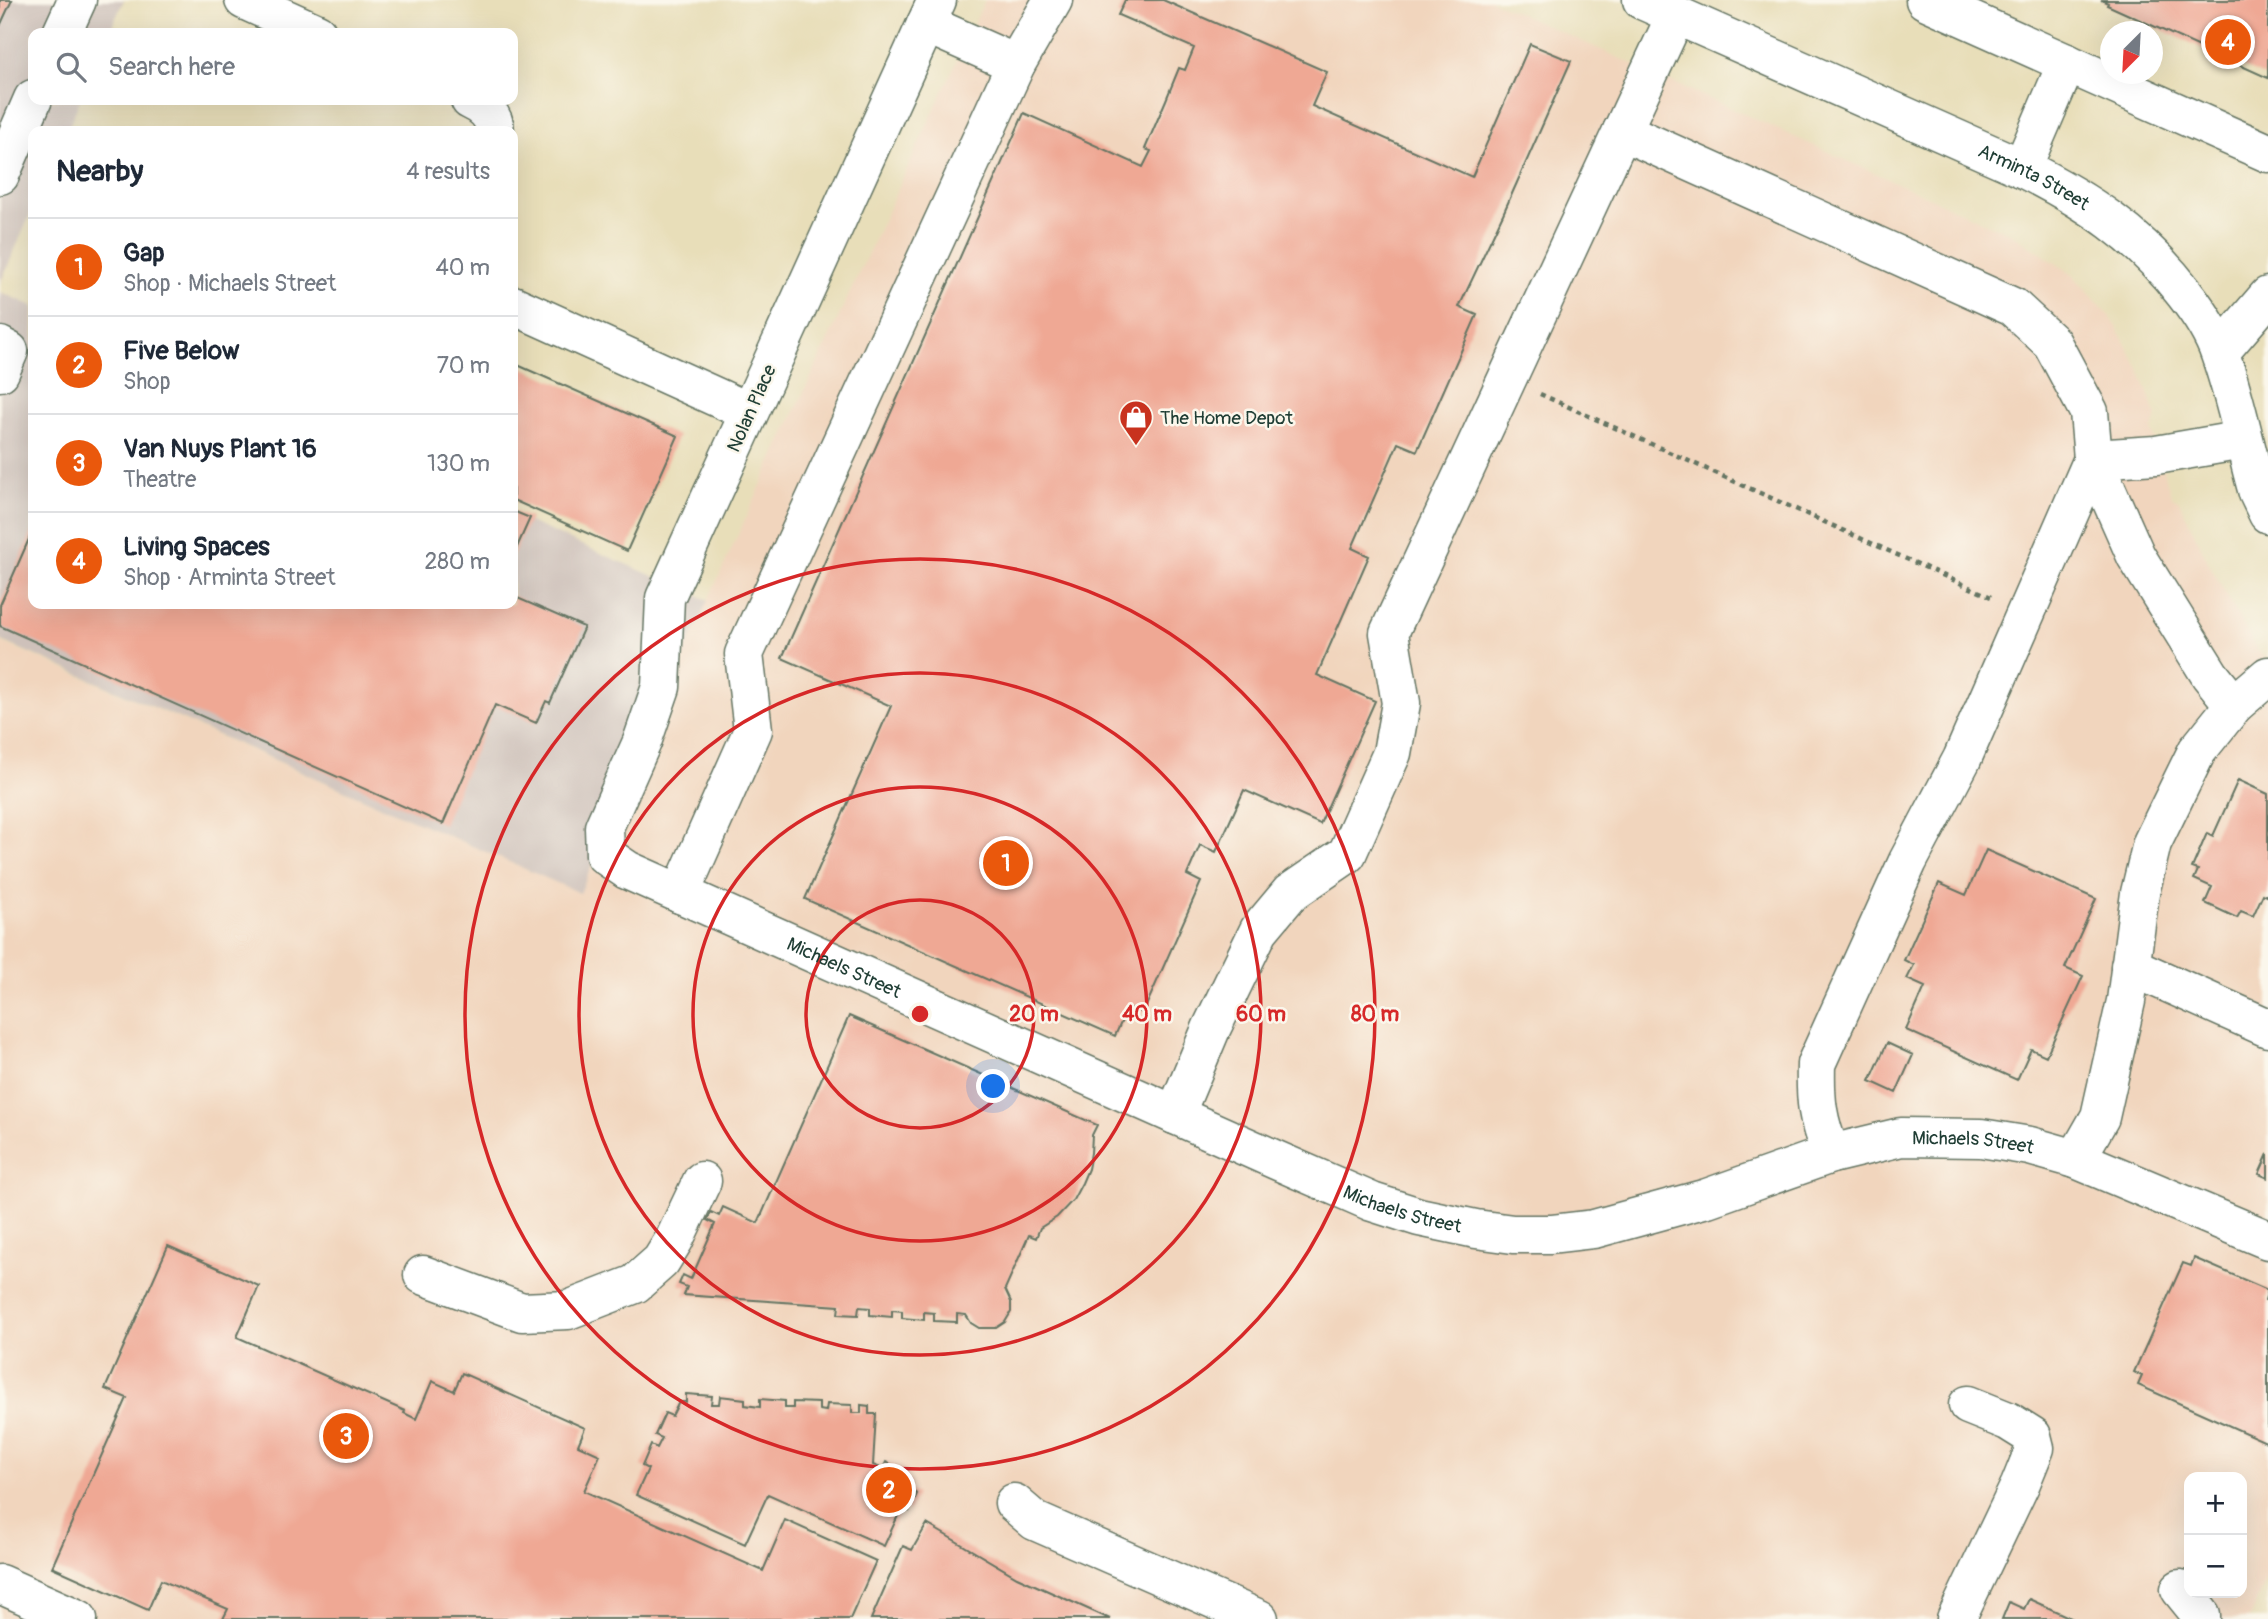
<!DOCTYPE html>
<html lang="en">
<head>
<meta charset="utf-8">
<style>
	body { margin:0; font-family:Pangolin,sans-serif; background:#f2f2f3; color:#1f2937 }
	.controls { position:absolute; right:21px; bottom:21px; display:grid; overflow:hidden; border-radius:14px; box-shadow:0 7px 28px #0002 }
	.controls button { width:63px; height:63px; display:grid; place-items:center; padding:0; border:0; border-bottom:2px solid #e0e1e3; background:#fff; color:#1f2937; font:35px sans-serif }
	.compass { position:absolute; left:2100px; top:21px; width:63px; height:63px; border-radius:50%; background:#fff; box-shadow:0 7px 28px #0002; rotate:204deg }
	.you { position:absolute; left:994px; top:1087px; width:24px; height:24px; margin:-18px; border:5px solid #fff; border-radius:50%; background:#1a73e8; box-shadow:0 0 0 10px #1a73e833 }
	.badge { display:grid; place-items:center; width:46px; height:46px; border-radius:50%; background:#ea580c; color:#fff; font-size:23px; font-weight:700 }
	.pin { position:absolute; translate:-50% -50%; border:4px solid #fff; box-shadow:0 2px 7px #0006 }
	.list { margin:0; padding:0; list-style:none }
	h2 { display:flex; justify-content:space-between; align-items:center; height:91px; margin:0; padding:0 28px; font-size:30px }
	h2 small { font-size:23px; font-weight:400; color:#747a83 }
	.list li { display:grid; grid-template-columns:46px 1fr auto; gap:21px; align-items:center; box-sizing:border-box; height:98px; padding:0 28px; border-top:2px solid #e0e1e3 }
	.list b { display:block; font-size:26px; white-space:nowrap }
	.list p { margin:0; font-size:23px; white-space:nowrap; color:#747a83 }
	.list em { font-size:23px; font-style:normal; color:#747a83 }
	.icon { flex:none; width:38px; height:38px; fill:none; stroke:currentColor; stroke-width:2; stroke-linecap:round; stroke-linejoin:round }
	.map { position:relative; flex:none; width:2268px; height:1619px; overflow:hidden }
	.search { position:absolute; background:#fff; box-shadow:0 7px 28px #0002; left:28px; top:28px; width:490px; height:77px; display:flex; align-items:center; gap:18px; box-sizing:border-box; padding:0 24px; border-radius:14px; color:#747a83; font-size:26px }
	.panel { position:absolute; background:#fff; box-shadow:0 7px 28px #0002; left:28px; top:126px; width:490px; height:483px; border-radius:14px }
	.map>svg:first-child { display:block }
	.built { fill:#f1d5bd; fill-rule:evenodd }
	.industrial { fill:#cec1ba }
	.building { fill:#efa894 }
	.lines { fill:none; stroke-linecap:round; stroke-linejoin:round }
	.minor-casing { stroke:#657563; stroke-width:41 }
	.path { stroke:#657563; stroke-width:4.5; stroke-dasharray:5 5; stroke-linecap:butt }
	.minor { stroke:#fff; stroke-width:38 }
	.ring { fill:none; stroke:#d62828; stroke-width:3.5 }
	.labels { text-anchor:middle; stroke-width:5; stroke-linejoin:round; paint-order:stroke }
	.street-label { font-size:19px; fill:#1f3d34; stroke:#fbf7ec }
	.poi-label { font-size:19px; fill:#1f3d34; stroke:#fbf7ec; text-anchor:start }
	.centre { fill:#d62828; stroke:#fbf7ec; stroke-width:3.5 }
	.ring-label { font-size:21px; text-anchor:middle; font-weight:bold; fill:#d62828; stroke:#fbf7ec; stroke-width:5; stroke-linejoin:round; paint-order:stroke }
</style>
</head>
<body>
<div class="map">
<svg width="2268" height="1619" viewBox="0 0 2268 1619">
	<rect width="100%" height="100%" fill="#fbf7ec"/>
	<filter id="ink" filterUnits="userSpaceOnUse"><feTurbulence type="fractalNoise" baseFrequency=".0143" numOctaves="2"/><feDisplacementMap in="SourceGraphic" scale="14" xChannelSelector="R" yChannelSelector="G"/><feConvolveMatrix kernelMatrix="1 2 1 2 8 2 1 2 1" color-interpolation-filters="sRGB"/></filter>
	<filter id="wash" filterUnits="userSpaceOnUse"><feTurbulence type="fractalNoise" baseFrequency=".00686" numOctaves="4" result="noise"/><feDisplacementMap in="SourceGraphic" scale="28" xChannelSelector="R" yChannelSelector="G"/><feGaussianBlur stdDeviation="1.57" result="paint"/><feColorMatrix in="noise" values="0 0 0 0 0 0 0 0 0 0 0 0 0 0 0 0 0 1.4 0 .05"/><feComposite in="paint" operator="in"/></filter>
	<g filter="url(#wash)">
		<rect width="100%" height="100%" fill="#e8deb9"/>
		<path class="built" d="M985,0h505l527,237 56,38 39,44 27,50 18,48 -5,13 19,66 8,5 30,63 48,86 11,11v913l-19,45h-2249v-978l580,252 128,-293zM2189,1477h53v116h-53z"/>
		<path class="industrial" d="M0,0h124l-15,33h-76v67h47l-13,31h-34v77l-33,76z
			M0,292l33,14v298h480v-89l195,85 -128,293 -580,-253z"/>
		<g id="blocks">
			<path class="building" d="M0,0h12l-12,26z
				M1125,0h38l164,72 -15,34 160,71 58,-133 41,17 -68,153 -44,93 18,8 -60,136 -19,-8 -46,105 17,8 -52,119 58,26 -55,123 -76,-34 -28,62 -16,-7 -13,30 14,7 -58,131 -15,-6 -13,29 -310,-137 86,-193 -109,-48 242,-545 119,54 8,-16 -6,-2 21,-49 13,-32 6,2 9,-22 -76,-33z
				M2101,0h167v78l-161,-73 1,-2z
				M513,363l165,73 -51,115 -114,-51z
				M513,511l17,7 -17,38z
				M33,530v74h480v-8l71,31 -34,76 -4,-2 -10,22 -41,-18 -52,119 -443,-198v-21z
				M2238,780l30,14v99l-1,3 -4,-2 -10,22 -12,-5 -4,7 -32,-15 7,-16 -18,-8 4,-9 -6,-2 15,-35 6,3z
				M1986,850l110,49 -31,69 18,8 -37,80 -15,-7 -14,31 -111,-50 19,-43 -18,-8 7,-14 -10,-5 35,-77 27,12z
				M849,1016l248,109 -5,10 -1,18 -3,16 -6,14 -9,17 -16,17 -17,11 -4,10 -7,-3 -24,54 6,13v10l-6,10 -9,6h-17l-8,-5 -5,-8 -9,-1v8l-23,-1v-8l-10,-1v8l-22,-2v-7l-10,-1v7l-22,-2v-7l-11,-1 -1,8 -20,-1 1,-8 -155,-11 3,-8 -8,-3 4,-9 8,4 24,-55 -8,-4 4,-8 8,4 4,-9 35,16z
				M1887,1043l26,12 -17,38 -26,-12z
				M2268,1154v24l-9,-4z
				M168,1246l91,40 -22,51 168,74 -1,2 12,6 16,-38 22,10 8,-18 123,55 -7,17 22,10 -16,36 179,80 22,-51 91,41 -26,58h-627l5,-10 -67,-29 -13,30 -96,-43 75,-169 -22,-9z
				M2194,1258l74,32 -3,10 3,1v142l-130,-58 4,-9 -8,-4 49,-109 8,3z
				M686,1394l26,2 -1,8h8l1,-8 25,3v6l15,2v-8l25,2v7h8v-6l26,1v7l7,1 1,-7 25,1v8h9v-8l8,1v8h7l-3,51 10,4 3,-7 21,10 -3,7 8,4 -3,7 8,4 -8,17 -7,-4 -18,39 -116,-52 -23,50 -109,-49 12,-26 -6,-3 9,-21 6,3 5,-10 -7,-3 10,-22 7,3 7,-14h7z
				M927,1524l90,53 93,42h-239l32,-73 9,4z
				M2029,1599l44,20h-71l7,-17 15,7z"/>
		</g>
	</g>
	<g filter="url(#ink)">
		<use href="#blocks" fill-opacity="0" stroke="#657563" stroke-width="2"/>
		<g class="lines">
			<g class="minor-casing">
				<g id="minor">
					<path d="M244,0l73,33"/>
					<path id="s1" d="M937,0l-272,598 -4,89 -19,55 -38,85 1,28 22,15 649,290 96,42 47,15 57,12 37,5h38l43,-5 113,-31 124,-44 70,-17 80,1 49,8 46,13 192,81"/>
					<path id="s2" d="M1642,0l380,168c66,33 118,67 163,126 14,18 28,39 35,60 16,45 25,93 38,139l10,21"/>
					<path d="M1925,0l343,153"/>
					<path d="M926,24l90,40"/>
					<path d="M62,33l15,-33"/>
					<path d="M470,100c13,6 25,16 25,31"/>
					<path d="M1622,131l391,176 39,36 37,69 4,47 43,97 74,119 24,30"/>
					<path d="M2022,168l45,-105"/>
					<path d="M0,175l33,-76"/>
					<path d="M513,305l236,107"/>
					<path d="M0,346l9,5 -9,21"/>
					<path d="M2220,352l48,-56"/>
					<path d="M680,894l73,-164 -9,-76 272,-590 37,-64"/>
					<path d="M2130,966l138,62"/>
					<path d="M1175,1115l36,-86 48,-99 31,-37 57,-39 45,-101 9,-50 -12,-70 287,-618"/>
					<path d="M1831,1154c-14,-35 -16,-53 -15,-90l92,-203 54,-102 131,-300 63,-4 87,-15"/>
					<path d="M2076,1159l24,-42 26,-116 14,-108 12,-50 45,-92 37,-46 34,-29"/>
					<path d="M423,1275l99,37 46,-2 67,-26 26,-23 13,-21 28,-59"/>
					<path d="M1014,1503l21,18 224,98"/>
					<path d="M0,1584l78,35"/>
					<path d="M2180,1589l21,26v4"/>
					<path d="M1956,1619l64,-134 15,-37 -3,-12 -24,-15 -40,-16"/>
				</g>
			</g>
			<path class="path" d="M1540,394l451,203"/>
			<use href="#minor" class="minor"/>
		</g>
	</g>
	<g class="ring">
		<circle cx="920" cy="1014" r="114"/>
		<circle cx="920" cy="1014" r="227"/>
		<circle cx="920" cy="1014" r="341"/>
		<circle cx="920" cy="1014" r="455"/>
	</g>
	<defs>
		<g id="shop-pin" transform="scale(1.75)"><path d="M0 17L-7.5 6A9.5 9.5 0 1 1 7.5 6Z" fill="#c8321e" stroke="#fbf7ec"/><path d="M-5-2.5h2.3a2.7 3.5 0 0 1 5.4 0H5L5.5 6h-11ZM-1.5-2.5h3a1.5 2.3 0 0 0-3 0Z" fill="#fff"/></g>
	</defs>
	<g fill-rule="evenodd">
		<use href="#shop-pin" x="1136" y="417"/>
	</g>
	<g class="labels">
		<g class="street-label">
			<text dy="7" stroke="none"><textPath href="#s2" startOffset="430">Arminta Street</textPath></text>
			<text transform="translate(751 408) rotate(-66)" y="7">Nolan Place</text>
			<text dy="7" stroke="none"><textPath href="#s1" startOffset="1190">Michaels Street</textPath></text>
			<text dy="7" stroke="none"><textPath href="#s1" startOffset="2387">Michaels Street</textPath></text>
			<text dy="7" stroke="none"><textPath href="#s1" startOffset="1799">Michaels Street</textPath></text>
		</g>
		<g class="poi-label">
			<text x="1160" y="424">The Home Depot</text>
		</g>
	</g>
	<circle cx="920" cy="1014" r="10" class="centre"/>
	<g class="ring-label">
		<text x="1034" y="1021">20 m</text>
		<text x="1147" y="1021">40 m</text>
		<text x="1261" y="1021">60 m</text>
		<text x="1375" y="1021">80 m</text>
	</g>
</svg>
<div class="controls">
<button>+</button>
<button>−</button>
</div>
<svg class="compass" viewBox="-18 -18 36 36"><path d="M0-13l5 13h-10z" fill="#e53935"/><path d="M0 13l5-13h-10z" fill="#747a83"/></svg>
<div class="you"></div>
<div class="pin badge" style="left:1006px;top:863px">1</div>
<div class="pin badge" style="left:889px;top:1490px">2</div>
<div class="pin badge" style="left:346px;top:1436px">3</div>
<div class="pin badge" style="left:2228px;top:42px">4</div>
<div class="search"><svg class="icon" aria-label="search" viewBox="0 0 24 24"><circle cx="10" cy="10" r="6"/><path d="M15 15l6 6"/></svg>Search here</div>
<section class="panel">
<h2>Nearby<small>4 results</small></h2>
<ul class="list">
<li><span class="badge">1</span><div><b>Gap</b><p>Shop · Michaels Street</p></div><em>40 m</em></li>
<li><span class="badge">2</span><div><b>Five Below</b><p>Shop</p></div><em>70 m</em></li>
<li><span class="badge">3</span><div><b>Van Nuys Plant 16</b><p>Theatre</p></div><em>130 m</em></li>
<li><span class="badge">4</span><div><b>Living Spaces</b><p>Shop · Arminta Street</p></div><em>280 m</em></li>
</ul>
</section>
</div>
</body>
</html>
